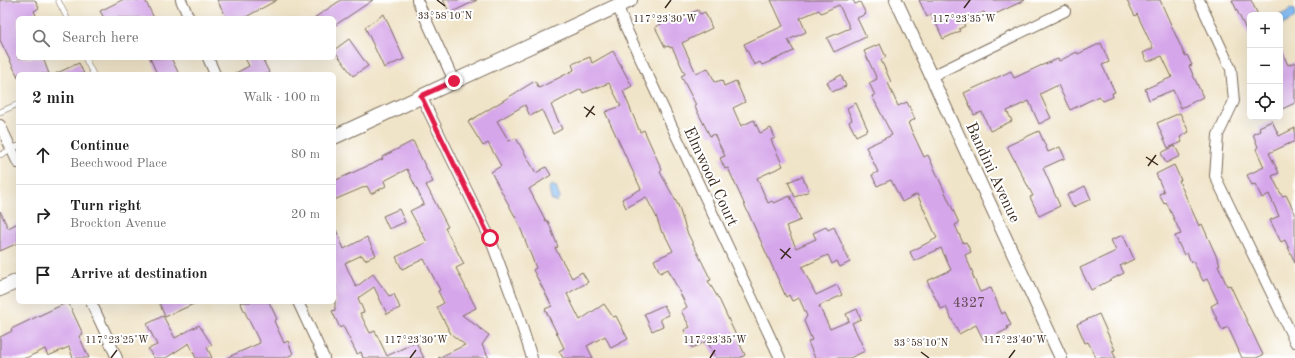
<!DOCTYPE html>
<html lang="en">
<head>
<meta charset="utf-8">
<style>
	body { margin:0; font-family:"Old Standard TT",serif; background:#f6f6f6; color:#222 }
	.controls { position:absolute; right:12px; top:12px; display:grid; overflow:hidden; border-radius:6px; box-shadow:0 4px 16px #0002 }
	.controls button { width:36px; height:36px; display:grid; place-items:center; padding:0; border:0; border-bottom:1px solid #e0e0e0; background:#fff; color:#222; font:20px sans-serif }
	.stop { position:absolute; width:12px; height:12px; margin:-9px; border:3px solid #e11d48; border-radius:50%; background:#fff }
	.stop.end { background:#e11d48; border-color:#fff; box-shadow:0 1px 4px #0008 }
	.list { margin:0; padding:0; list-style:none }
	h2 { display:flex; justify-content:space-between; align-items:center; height:52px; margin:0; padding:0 16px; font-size:17px }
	h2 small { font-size:13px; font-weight:400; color:#767676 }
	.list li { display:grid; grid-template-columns:26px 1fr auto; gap:12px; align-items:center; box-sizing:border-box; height:60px; padding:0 16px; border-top:1px solid #e0e0e0 }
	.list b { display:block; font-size:15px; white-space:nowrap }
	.list p { margin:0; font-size:13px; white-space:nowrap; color:#767676 }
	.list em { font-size:13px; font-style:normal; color:#767676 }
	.icon { flex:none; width:22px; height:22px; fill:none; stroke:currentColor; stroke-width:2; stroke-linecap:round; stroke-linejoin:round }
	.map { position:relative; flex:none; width:1295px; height:358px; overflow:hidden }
	.search { position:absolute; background:#fff; box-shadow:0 4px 16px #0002; left:16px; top:16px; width:320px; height:44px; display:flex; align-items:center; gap:10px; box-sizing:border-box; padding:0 14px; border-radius:6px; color:#767676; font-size:15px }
	.panel { position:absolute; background:#fff; box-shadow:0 4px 16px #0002; left:16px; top:72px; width:320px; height:232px; border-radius:6px }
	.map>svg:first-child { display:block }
	.water { fill:#80b9f1; stroke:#5e7288 }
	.building { fill:#d5a6ea }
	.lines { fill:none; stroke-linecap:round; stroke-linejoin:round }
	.service-casing { stroke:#7a6b5a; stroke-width:6 }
	.minor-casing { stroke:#7a6b5a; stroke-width:12 }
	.tertiary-casing { stroke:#7a6b5a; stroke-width:14 }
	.secondary-casing { stroke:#7a6b5a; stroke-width:16 }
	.service { stroke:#fff; stroke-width:5 }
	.minor { stroke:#fff; stroke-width:10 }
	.tertiary { stroke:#fff; stroke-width:12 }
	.secondary { stroke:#fff; stroke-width:14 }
	.route { stroke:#e11d48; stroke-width:5 }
	.ticks { fill:none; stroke:#3b2a1e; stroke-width:1.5 }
	.labels { text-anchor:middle; stroke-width:4; stroke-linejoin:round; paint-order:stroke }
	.number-label { font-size:14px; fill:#624951 }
	.street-label { font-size:16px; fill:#3b2a1e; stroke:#fff }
	.ticks-label { font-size:10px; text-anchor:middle; fill:#3b2a1e; stroke:#fff; stroke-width:4; stroke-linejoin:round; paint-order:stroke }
</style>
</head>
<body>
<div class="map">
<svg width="1295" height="358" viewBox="0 0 1295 358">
	<rect width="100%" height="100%" fill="#fff"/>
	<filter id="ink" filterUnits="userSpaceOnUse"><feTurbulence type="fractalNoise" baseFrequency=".025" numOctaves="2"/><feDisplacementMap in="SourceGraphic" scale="8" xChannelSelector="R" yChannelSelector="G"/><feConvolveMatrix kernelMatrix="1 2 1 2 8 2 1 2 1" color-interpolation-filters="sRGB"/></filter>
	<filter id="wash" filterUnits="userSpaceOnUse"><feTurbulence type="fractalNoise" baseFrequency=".012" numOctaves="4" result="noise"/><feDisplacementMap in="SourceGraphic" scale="16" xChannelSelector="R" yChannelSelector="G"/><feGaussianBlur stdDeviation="0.9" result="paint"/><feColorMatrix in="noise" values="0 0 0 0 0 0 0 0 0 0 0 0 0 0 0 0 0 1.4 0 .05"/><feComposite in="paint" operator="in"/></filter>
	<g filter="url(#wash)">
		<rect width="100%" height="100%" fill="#f0e4c8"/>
		<path class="water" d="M1290,8l5,2v8l-13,7 -2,-10h-2l9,-2z
			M551,185l5,2 4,11 -4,4 -5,-3 -2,-11z"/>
		<g id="blocks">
			<path class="building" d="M0,0h35l4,8 -5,3 3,7h-19v40h25l6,16h-31v3l-18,-37z
				M122,0h23l9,18h-50l-4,-7z
				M217,0h60l-33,18h-17z
				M341,0h32l-39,26v-8h-20z
				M443,0h34l-27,13z
				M771,0h82l2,4 5,-2 6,12 -9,4 9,19 -32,15 -7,-14 23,-10 -11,-23 -18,8 -2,-3 -19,8 6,14 -18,8 6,11 -32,14 -2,-3 -6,3 -10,-21 39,-18z
				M919,0h106l-38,18 -3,-6 -21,10 2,4 -6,3 1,2 -17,8 -11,-25 -5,3z
				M1127,0h33l25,56 2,-1 5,10 -3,1 14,31 -22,11 -8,-18 -24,10 -4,-11 27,-12 -10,-21 -15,6 -4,-9 10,-5 -16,-34 -2,2z
				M1232,0h19l7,15h-8v23z
				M698,10l2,4 5,-2 7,16 -30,15 14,30 12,-5 7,14 7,-2 2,6 12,-5 9,21 -12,6 8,18 13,-6 6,13 11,-5 4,10 -4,2 12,26 -26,12 11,25 4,-2 2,2 16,-7 11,24 -15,6 10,22 20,-9 -3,-6 13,-6 2,3 6,-3 16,35 -10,5 -3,-6 -5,3 -4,-9 -26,12 14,28 21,-10 5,10 -23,11 11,23 19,-8 -3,-7 11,-5 4,10 -9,4 13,28 -15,7h-35l-7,-16 4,-2 -8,-19 3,-5 -8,-18 -7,3 -3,-6 -3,2 -58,-129 -3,1 -5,-11 5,-2 -11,-22 -4,2 -16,-31h2l-15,-29 4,-2 -13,-27 -2,1 -1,-2 -4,1 -10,-20 18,-9 4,2z
				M384,14l20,45 -20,9 -19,-41z
				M349,39l19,27 -15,10 -19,-26z
				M1101,43l8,19 -7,3 13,27 -3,1 1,4 -10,4 -4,-5 -29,14 -12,-25 -18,9 11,24 -12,6 -10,-23 -22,10 5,10 -22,10 -8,-19 -8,3 -10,-22 47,-22 3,7 26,-12 18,-7 1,2 18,-9 1,2z
				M880,44l6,13 -5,3 10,22 -3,1 10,23 9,-4 8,17 -7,4 16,34 4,-2 31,68 -4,2 8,18 3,-1 5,10 -6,3 8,18 -1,1 8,18 11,-4 11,26 3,-2 6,13 -4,2 1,2 -24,12 -8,-16 -17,9 -13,-27 -5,2 -14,-28 24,-11 -10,-22 -27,13 -4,-9 27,-14 -20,-44 -15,8 -11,-22 -14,6 -5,-11 6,-3 -12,-25 26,-12 -20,-39 3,-1 -6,-12 8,-4 -13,-28z
				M1280,47l8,18 7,-3v41l-15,7z
				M613,51l19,35 -9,5 17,41 4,-2 18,40 -2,2 18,33 9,27 24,48 -3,1 12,20 25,54 -5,3h-24l-9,-17 -15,7 -8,-18 6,-3 -9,-16 6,-4 -19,-38 -8,4 -6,-13 19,-9 -9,-18h-2l-6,-17 -10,-19 -20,11 -4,-9 19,-10 -36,-77 16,-6 -12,-23 -26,10 -2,-4 -30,16 11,24 -9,5 -11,-24 -12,6 -5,-11 -28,16 12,20 7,-3 20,35 10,-6 5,8 -22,14 17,32h2l10,26 -3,1 17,30 10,-6 6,10 -21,12 13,26 24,-16 9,13 3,-1 12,23 -17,9 -6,-12 -18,10 6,12h-30l-4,-7 5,-3 -19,-39 7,-3 -19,-36 3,-2 -18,-46 -27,-50 10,-6 -13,-23 -5,3 -15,-24 67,-41 4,7 35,-18 -2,-6 18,-7 2,6z
				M150,58h21l8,16h-22z
				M245,58h17l8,16h-36l15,-8z
				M79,63l5,11h-29z
				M841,75l5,11 -14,6 -5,-10z
				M856,103l12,27 -12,6 -7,-14 3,-2 -5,-12z
				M1180,113l9,19 -9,5 2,5 -14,6 -11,-25z
				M1272,121l7,15 16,-8v13l-26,12 10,20 -7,3 10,20 4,-1 9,18v50l-10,-23 -4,2 -11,-22 9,-4 -10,-22 -7,4 -7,-14 -3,1 -5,-10 17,-8 -8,-18 2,-2 -5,-13 7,-3 -1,-4z
				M1039,131l9,21 12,-5 5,11 -22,10 17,38 -21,10 -9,-19 3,-1 -26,-50z
				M413,141l20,41 -7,3 22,42 -3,1 19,36 -8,4 20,40 -14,7 27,20 -7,10 7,13h-51l27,-13 -14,-11 -14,-27 7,-4 -6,-12 2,-1 -16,-31 -22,10 -6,-12 31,-15 -17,-31 14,-7 -17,-35 -23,12 2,5 -15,8 -4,-8 -33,14v-19l49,-22 -1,-2z
				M1175,146l5,10 -14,7 -5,-10z
				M1174,165l7,15 -2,1 20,45 3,-2 12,27 6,13 -2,1 9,21 3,-1 33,70 -7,3h-14l-14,-31 -6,3 -11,-24 7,-4 -11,-23 -4,2 -10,-20 -2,1 -4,-9 -3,2 -9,-19 6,-2 -15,-32 -2,2 -5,-10 5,-2 -8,-18z
				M802,176l7,15 -14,6 -7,-15z
				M1085,186l6,13 -18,8 -6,-12z
				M399,209l6,13 -16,7 -6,-13z
				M0,211l8,17 10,-5v20l-18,8z
				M334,225l10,24 23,-12 9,18 -11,5 -3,-5 -17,8 11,24 17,-13 16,22 5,-2 6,14 -13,6 -13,-27 -16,11 6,14 -4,1 10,20 5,-2 12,25 29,-14 8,16h-61l-2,-6 -4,2 -14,-28 -3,2 -8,-17 3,-1z
				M1123,235l11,24 -14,7 4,7 -33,17 -11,-22 36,-17 -5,-11z
				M68,302l15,32 -4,2 10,22h-16l-4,-11 -21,9 -3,-7 -19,9h-26v-21l12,-6 -1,-2z
				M159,302h39l-33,15z
				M240,302h29l8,17 -3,2 10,22 4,-2 5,13 -8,4h-59l34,-15z
				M664,305l5,10 -9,4 3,7 -11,5 -8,-17z
				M1099,314l16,36 -3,1 4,7h-20l-8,-16 -3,1 -8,-19z
				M163,316l12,22 24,-13 13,20 -5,2 5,11h-16l-7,-15 -23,15h-12l-6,-9 9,-4 -10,-21z"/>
		</g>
	</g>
	<g filter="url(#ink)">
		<use href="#blocks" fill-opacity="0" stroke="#7a6b5a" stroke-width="1"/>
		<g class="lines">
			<g class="service-casing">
				<path id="service" d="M58,0l9,18
					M85,58l8,16
					M0,112l18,-8
					M0,155l18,-9"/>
			</g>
			<g class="minor-casing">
				<path id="minor" d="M181,0l8,18
					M417,0l37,81
					M1199,0l32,69 3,32 -16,34 -3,41 80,166
					M618,6l7,20 155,332
					M208,58l7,16
					M932,76l133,-65
					M421,96l69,142 28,76 14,44
					M0,125l18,38
					M91,302l26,56
					M298,302l26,56"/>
			</g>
			<g class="tertiary-casing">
				<path id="tertiary" d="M896,0l165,358"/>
			</g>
			<g class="secondary-casing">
				<path id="secondary" d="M334,137l296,-137
					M0,289l18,-8"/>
			</g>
			<use href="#service" class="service"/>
			<use href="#minor" class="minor"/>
			<use href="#tertiary" class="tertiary"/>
			<use href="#secondary" class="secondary"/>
		</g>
	</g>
	<g class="lines" filter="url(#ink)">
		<path class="route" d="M454,81l-33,15 69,142"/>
	</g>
	<path class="ticks" d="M437,0l8,6M665,8l6,-8M964,8l6,-8M584,107l11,8M586,117l8,-11M1146,157l12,8M1148,166l8,-11M780,249l11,9M781,259l9,-11M921,352l8,6M111,358l6,-8M410,358l6,-8M710,358l5,-8M1009,358l6,-8"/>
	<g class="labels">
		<g class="number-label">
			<text x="969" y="307">4327</text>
		</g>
		<g class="street-label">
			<text transform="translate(994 172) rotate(65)" y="6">Bandini Avenue</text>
			<text transform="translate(712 176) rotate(65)" y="6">Elmwood Court</text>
		</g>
	</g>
	<g class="ticks-label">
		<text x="445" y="19">33°58'10"N</text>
		<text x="665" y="22">117°23'30"W</text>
		<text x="964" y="22">117°23'35"W</text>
		<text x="117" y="343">117°23'25"W</text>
		<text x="416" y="343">117°23'30"W</text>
		<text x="715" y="343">117°23'35"W</text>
		<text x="1015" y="343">117°23'40"W</text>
		<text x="921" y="346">33°58'10"N</text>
	</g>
</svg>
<div class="controls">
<button>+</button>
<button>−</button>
<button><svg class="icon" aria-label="locate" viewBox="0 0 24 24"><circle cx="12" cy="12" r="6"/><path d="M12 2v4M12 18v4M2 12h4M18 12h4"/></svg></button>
</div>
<div class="stop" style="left:490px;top:238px"></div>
<div class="stop end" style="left:454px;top:81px"></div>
<div class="search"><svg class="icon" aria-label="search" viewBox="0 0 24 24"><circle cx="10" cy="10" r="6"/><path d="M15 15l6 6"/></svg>Search here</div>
<section class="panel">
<h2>2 min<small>Walk · 100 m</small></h2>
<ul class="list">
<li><svg class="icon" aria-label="ahead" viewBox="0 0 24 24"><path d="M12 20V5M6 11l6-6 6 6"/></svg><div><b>Continue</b><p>Beechwood Place</p></div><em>80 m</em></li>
<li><svg class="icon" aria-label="right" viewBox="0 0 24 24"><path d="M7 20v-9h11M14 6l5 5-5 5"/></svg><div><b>Turn right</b><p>Brockton Avenue</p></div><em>20 m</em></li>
<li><svg class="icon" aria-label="arrive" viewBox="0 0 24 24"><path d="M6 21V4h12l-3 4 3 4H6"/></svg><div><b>Arrive at destination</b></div></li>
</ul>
</section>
</div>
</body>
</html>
